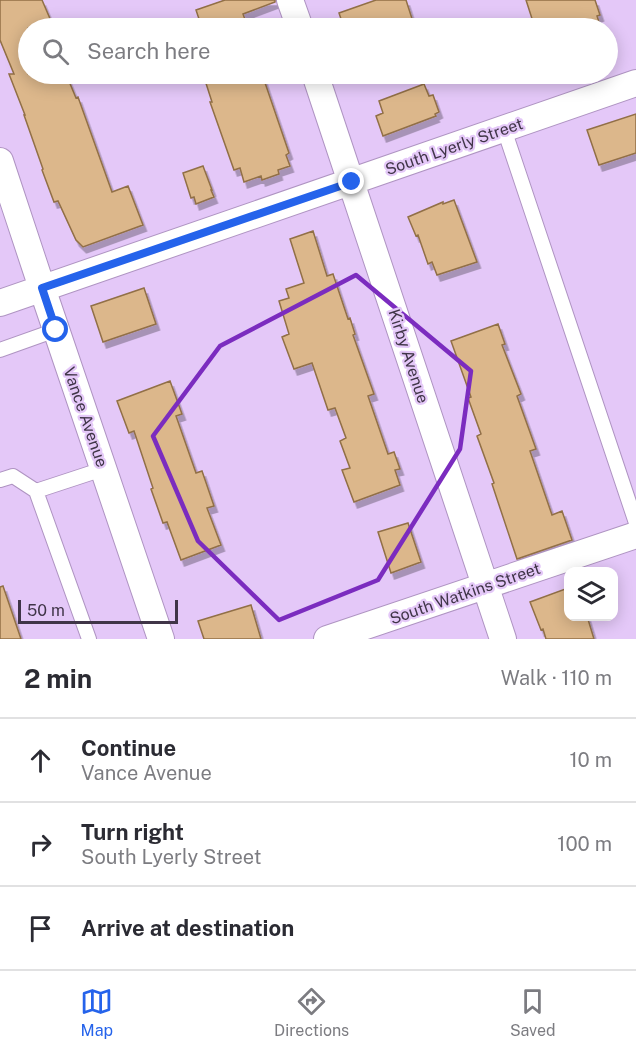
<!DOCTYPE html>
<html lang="en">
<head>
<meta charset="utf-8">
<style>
	body { margin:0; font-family:"Public Sans",sans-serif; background:#f7f7f7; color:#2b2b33 }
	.controls { position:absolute; right:18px; bottom:18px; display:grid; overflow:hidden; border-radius:12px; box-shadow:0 3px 15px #0003 }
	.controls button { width:54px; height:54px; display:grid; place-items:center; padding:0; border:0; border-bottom:2px solid #e1e1e2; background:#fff; color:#2b2b33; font:30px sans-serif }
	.scale { position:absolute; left:18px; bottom:15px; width:160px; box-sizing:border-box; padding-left:6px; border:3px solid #403548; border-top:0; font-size:16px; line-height:21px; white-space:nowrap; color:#403548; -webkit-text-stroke:4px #e4c8f8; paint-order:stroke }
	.stop { position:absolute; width:18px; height:18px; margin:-14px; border:4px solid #2563eb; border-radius:50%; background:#fff }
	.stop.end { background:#2563eb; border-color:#fff; box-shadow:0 2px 6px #0008 }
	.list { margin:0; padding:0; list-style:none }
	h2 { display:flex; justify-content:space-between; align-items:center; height:78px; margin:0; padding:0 24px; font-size:26px }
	h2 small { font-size:20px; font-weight:400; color:#7c7c81 }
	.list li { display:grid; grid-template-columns:39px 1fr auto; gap:18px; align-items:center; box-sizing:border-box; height:84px; padding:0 24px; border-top:2px solid #e1e1e2 }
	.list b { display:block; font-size:22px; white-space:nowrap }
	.list p { margin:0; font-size:20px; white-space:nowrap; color:#7c7c81 }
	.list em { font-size:20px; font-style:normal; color:#7c7c81 }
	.icon { flex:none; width:33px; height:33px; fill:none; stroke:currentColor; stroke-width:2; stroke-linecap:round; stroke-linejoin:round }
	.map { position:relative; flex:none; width:636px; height:639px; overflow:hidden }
	.search { position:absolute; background:#fff; box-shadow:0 3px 15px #0003; left:18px; right:18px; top:18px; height:66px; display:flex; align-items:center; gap:15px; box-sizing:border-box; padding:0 21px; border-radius:33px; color:#7c7c81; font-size:22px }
	.sheet { height:330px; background:#fff }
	nav { display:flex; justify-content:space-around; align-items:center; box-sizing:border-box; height:84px; border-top:2px solid #e1e1e2; background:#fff; font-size:16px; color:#7c7c81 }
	nav a { display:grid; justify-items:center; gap:3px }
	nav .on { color:#2563eb }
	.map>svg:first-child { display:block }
	.building { fill:#dcb78b; stroke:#916f46; stroke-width:1.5; filter:url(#shadow) }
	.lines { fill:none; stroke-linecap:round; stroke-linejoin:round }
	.service-casing { stroke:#af94c2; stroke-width:16 }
	.minor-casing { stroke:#af94c2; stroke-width:28 }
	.service { stroke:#fff; stroke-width:14 }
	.minor { stroke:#fff; stroke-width:26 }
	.route { stroke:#2563eb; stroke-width:8 }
	.marked { fill:none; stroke:#7b2cbf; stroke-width:4.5; stroke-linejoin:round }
	.labels { text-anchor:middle; stroke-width:4.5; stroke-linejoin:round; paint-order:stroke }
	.street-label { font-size:16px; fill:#403548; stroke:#e4c8f8 }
</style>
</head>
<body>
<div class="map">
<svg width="636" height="639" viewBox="0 0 636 639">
	<defs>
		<filter id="shadow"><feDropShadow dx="3.5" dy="6" stdDeviation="0" flood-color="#0004"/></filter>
	</defs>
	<rect width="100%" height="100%" fill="#e4c8f8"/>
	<path class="building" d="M0,0h42l12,28h-26v46h38l10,24 2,-1 34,95 16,-6 15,39 -60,22 -7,-7 -18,-39 -4,1 -12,-32 1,-1 -19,-54h1l-16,-41h5l-14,-34z
		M225,0h50v2l-32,12 5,14h-46l-6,-18z
		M376,0h30l8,25 -9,3h-61l-5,-15z
		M526,0h69l5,15 -3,1 4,12h-66z
		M203,74h59l27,79 -3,2 4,11 -12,4 1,4 -17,6 -1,-4 -17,6 -4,-14 -6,2 -24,-68h2z
		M424,84l5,12 4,-1 6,17 -4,2 1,2 -53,20 -7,-20 7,-3 -4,-12z
		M636,114v39l-37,12 -12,-35z
		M203,166l9,24h-1l3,7 -18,7 -2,-7 -3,1 -8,-25z
		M454,200l23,62 -40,13 -5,-13 -4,2 -10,-29 -2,1 -8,-19 35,-15v2z
		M313,231l14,45 6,-2 15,45 2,-1 5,16 -2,1 21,59 -6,2 20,58 6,-2 6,17 -5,1 5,15 -46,17 -12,-32 8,-2 -10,-27 6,-3 -11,-30 -7,2 -16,-47 -18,6 -12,-32 7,-3 -10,-33 10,-3 -3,-9 18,-6 -14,-44z
		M144,288l12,36 -53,18 -12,-36z
		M498,324l7,20 -3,1 19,49 -4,2 19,53 -6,2 22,64 10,-4 10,29 -55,19 -25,-75 2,-1 -17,-47 4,-2 -13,-36 3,-1 -20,-56z
		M170,381l12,33 -6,2 20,57 6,-2 12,35 -7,2 14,37 -40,15 -14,-38 -4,1 -12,-34 2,-1 -19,-57 -5,2 -12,-32z
		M408,523l13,39 -30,11 -13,-41z
		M3,586l18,53h-21v-52z
		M568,588v28h19l7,23h-48l-3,-10 -2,1 -11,-28z
		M251,605l10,34h-57l-6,-18z"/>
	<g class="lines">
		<g class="service-casing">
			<path id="service" d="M504,129l132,394
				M0,350l56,-20
				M0,480l13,-4 23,15
				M89,639l-53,-148 67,-22"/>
		</g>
		<g class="minor-casing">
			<path id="minor" d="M290,0l10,28
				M315,74l188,565
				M0,161l42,127 119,351
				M0,303l636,-220
				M327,639l309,-104"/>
		</g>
		<use href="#service" class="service"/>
		<use href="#minor" class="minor"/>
	</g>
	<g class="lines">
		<path class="route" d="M56,330l-14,-42 310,-106"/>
	</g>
	<path class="marked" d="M356,275l115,96 -11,78 -82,131 -99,40 -81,-79 -45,-105 67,-90z"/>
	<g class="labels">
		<g class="street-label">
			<text transform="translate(454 146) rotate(-19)" y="6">South Lyerly Street</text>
			<text transform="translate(409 356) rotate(72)" y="6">Kirby Avenue</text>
			<text transform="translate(86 417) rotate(71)" y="6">Vance Avenue</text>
			<text transform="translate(465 593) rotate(-19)" y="6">South Watkins Street</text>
		</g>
	</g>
</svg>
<div class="controls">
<button><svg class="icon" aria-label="layers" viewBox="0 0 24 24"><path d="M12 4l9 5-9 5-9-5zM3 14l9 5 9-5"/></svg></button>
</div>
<div class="scale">50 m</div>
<div class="stop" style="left:56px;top:330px"></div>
<div class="stop end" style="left:352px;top:182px"></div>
<div class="search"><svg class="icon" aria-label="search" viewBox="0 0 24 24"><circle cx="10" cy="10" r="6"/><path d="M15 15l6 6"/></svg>Search here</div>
</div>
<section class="sheet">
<h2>2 min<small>Walk · 110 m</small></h2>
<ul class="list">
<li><svg class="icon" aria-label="ahead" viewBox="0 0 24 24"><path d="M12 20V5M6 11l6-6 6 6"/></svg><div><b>Continue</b><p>Vance Avenue</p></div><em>10 m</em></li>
<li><svg class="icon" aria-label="right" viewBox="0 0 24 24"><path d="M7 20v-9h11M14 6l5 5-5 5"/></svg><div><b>Turn right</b><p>South Lyerly Street</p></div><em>100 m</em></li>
<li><svg class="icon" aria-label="arrive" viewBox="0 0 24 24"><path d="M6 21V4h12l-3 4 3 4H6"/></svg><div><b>Arrive at destination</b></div></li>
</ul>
</section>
<nav>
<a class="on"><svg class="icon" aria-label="map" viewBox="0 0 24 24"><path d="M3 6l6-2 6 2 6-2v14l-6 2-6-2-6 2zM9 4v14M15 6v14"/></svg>Map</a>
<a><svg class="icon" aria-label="directions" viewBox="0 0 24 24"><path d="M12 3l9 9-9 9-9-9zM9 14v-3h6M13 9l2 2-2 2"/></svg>Directions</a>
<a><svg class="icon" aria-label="saved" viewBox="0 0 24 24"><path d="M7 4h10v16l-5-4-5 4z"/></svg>Saved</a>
</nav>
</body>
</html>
